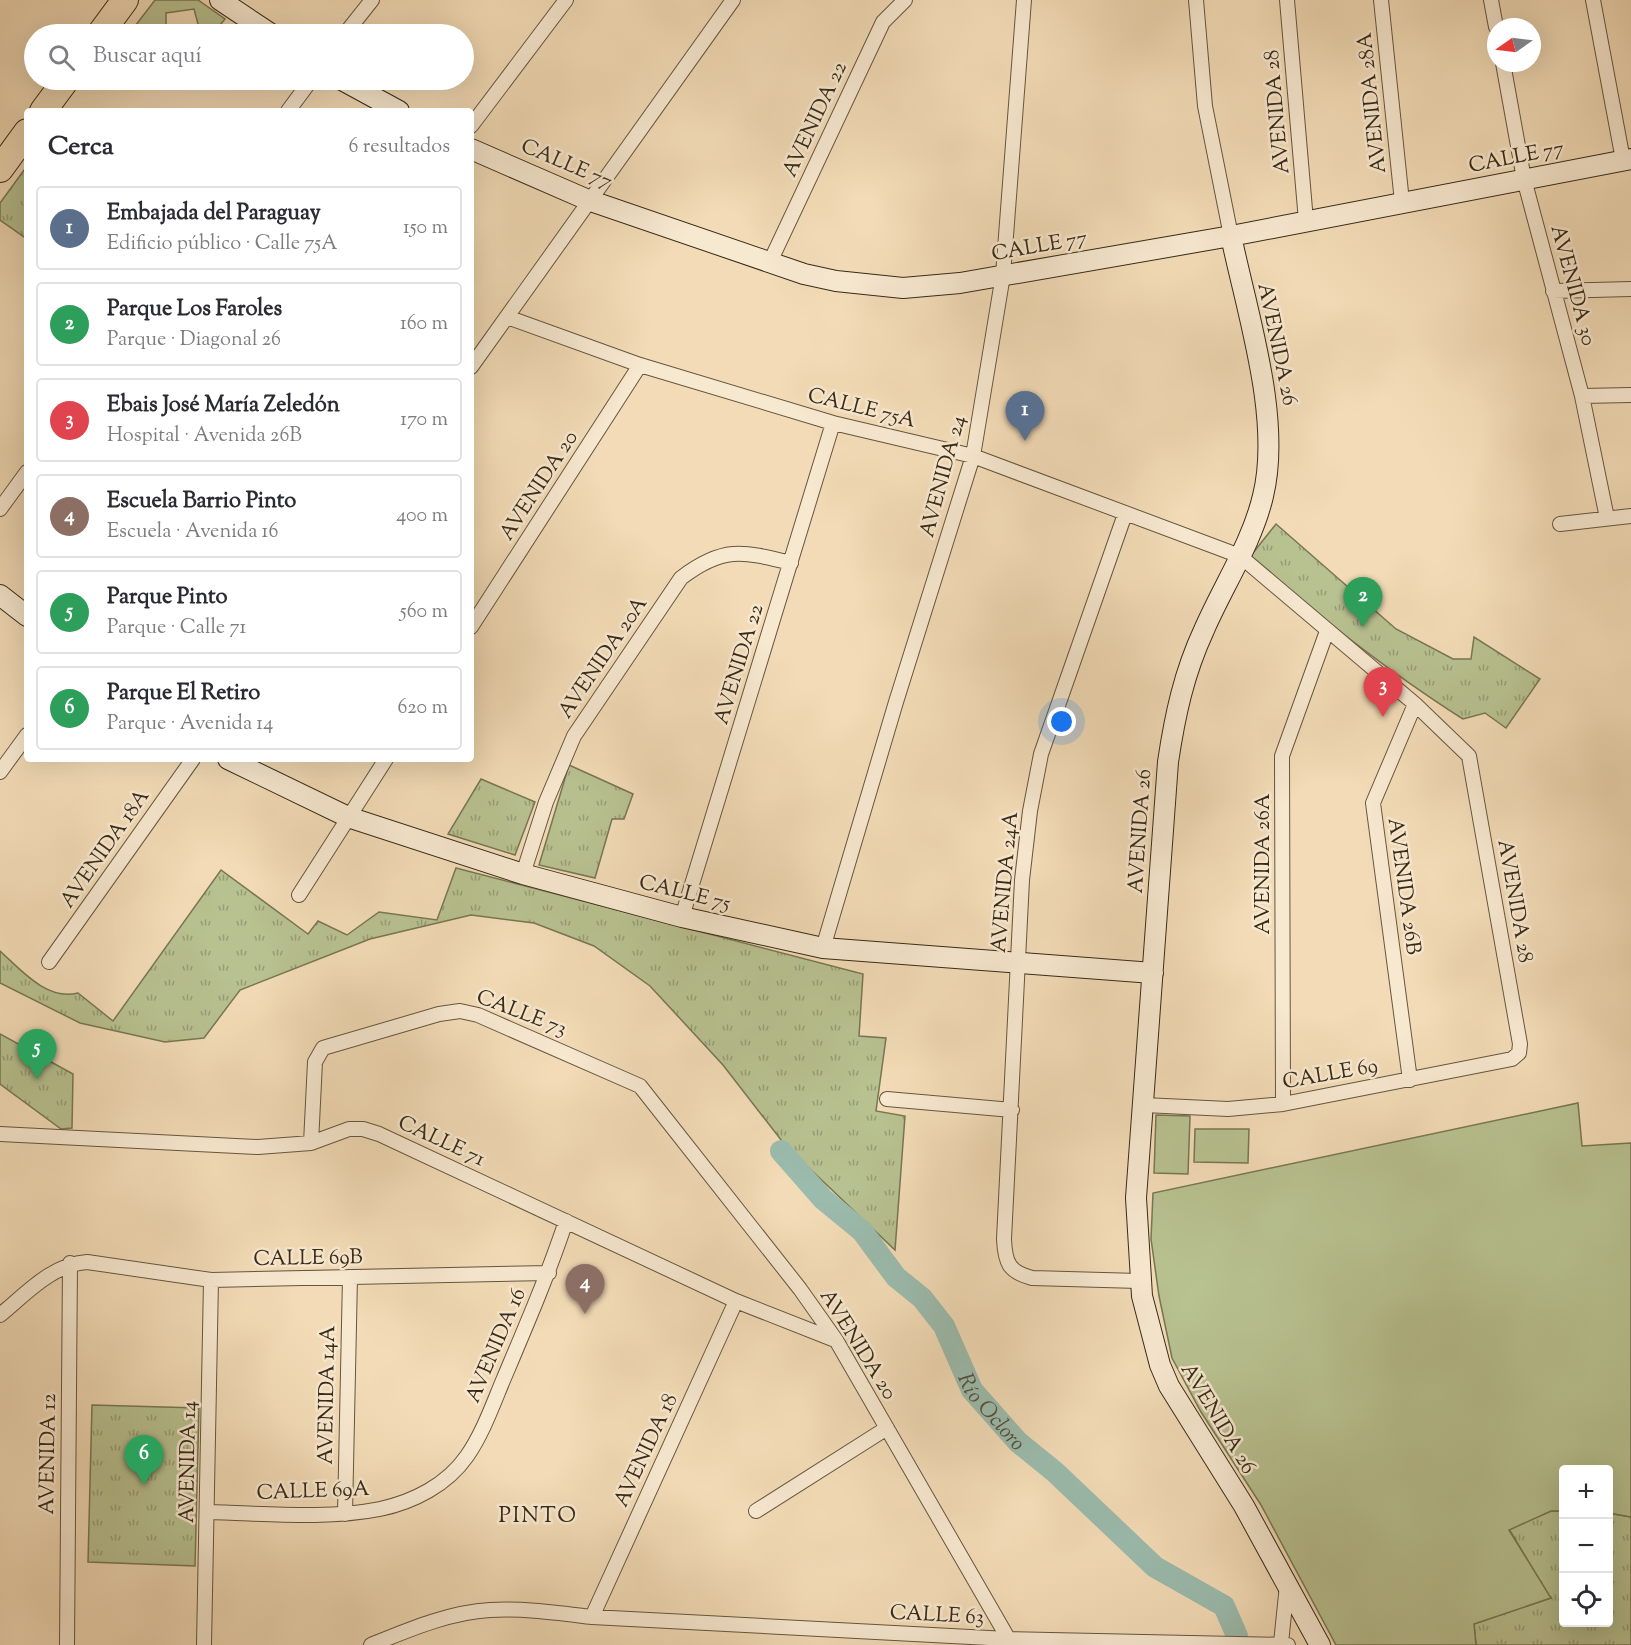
<!DOCTYPE html>
<html lang="es">
<head>
<meta charset="utf-8">
<style>
	body { margin:0; font-family:"Sorts Mill Goudy",serif; background:#f7f7f7; color:#2b2b33 }
	.controls { position:absolute; right:18px; bottom:18px; display:grid; overflow:hidden; border-radius:6px; box-shadow:0 6px 24px #0002 }
	.controls button { width:54px; height:54px; display:grid; place-items:center; padding:0; border:0; border-bottom:2px solid #e1e1e2; background:#fff; color:#2b2b33; font:30px sans-serif }
	.compass { position:absolute; left:1487px; top:18px; width:54px; height:54px; border-radius:50%; background:#fff; box-shadow:0 6px 24px #0002; rotate:256deg }
	.you { position:absolute; left:1062px; top:722px; width:21px; height:21px; margin:-15px; border:4px solid #fff; border-radius:50%; background:#1a73e8; box-shadow:0 0 0 9px #1a73e833 }
	.badge { display:grid; place-items:center; width:39px; height:39px; border-radius:50%; background:#b45309; color:#fff; font-size:20px; font-weight:700 }
	.pin { position:absolute; translate:-50% -50px; filter:drop-shadow(0 2px 3px #0008) }
	.pin::after { content:''; position:absolute; top:32px; width:21px; height:18px; background:inherit; clip-path:polygon(0 0,100% 0,50% 100%) }
	.list { margin:0; padding:0; list-style:none }
	h2 { display:flex; justify-content:space-between; align-items:center; height:78px; margin:0; padding:0 24px; font-size:26px }
	h2 small { font-size:20px; font-weight:400; color:#7c7c81 }
	.list li { display:grid; grid-template-columns:39px 1fr auto; gap:18px; align-items:center; box-sizing:border-box; height:84px; margin:0 12px 12px; padding:0 12px; border:2px solid #e1e1e2; border-radius:6px }
	.list b { display:block; font-size:22px; white-space:nowrap }
	.list p { margin:0; font-size:20px; white-space:nowrap; color:#7c7c81 }
	.list em { font-size:20px; font-style:normal; color:#7c7c81 }
	.icon { flex:none; width:33px; height:33px; fill:none; stroke:currentColor; stroke-width:2; stroke-linecap:round; stroke-linejoin:round }
	.map { position:relative; flex:none; width:1631px; height:1645px; overflow:hidden }
	.search { position:absolute; background:#fff; box-shadow:0 6px 24px #0002; left:24px; top:24px; width:450px; height:66px; display:flex; align-items:center; gap:15px; box-sizing:border-box; padding:0 21px; border-radius:33px; color:#7c7c81; font-size:22px }
	.panel { position:absolute; background:#fff; box-shadow:0 6px 24px #0002; left:24px; top:108px; width:450px; height:654px; border-radius:6px }
	.map>svg:first-child { display:block }
	.grass { fill:url(#grass-tufts); stroke:#787654; stroke-width:1.5 }
	.garden { fill:#b8c190; stroke:#787654; stroke-width:1.5 }
	.lines { fill:none; stroke-linecap:round; stroke-linejoin:round }
	.river { stroke:#9bbbad; stroke-width:22 }
	.street-casing { stroke:#66563f; stroke-width:16 }
	.secondary-casing { stroke:#382a17; stroke-width:22 }
	.highway-casing { stroke:#382a17; stroke-width:28 }
	.street { stroke:#f7e8d0; stroke-width:14 }
	.secondary { stroke:#f7e8d0; stroke-width:20 }
	.highway { stroke:#f2dbb6; stroke-width:26 }
	.labels { text-anchor:middle; stroke-width:5; stroke-linejoin:round; paint-order:stroke }
	.street-label { font-size:21px; fill:#382a17; stroke:#f7e8d0 }
	.water-label { font-size:22px; font-style:italic; fill:#514e3c; stroke:#f7e8d0 }
	.neighbourhood-label { font-size:22px; letter-spacing:1.5px; fill:#382a17; stroke:#f7e8d0 }
</style>
</head>
<body>
<div class="map">
<svg width="1631" height="1645" viewBox="0 0 1631 1645">
	<defs>
		<pattern id="grass-tufts" width="24" height="20" patternUnits="userSpaceOnUse" patternTransform="scale(1.5)"><rect width="24" height="20" fill="#b8c190"/><path d="M3 7l-1-3M5 7V3M7 7l1-3M15 17l-1-3M17 17v-4M19 17l1-3" fill="none" stroke="#979d75"/></pattern>
	</defs>
	<rect width="100%" height="100%" fill="#f2dbb6"/>
	<filter id="stains"><feTurbulence type="fractalNoise" baseFrequency=".00333" numOctaves="4"/><feColorMatrix values="0 0 0 0 .2 0 0 0 0 .09 0 0 0 0 .02 0 0 0 .5 -.17"/></filter>
	<radialGradient id="worn" r=".72"><stop offset=".6" stop-color="#630" stop-opacity="0"/><stop offset="1" stop-color="#630" stop-opacity=".3"/></radialGradient>
	<path class="grass" d="M27,166v73l-27,-19v-17z
		M1276,524l120,105 57,30h18l3,-22 66,42 -34,49 -21,-15 -22,6c-76,-48 -145,-104 -214,-161z
		M569,765l64,29 -9,25h-12l-17,59 -56,-13z
		M481,779l54,23 -20,53 -67,-21z
		M456,868l407,106 -4,62 27,2 -10,73 29,5 -10,134 -110,-105 -62,-80 -73,-79 -56,-40 -60,-23 -63,-8 -101,24 -130,51 -36,48 -39,4 -85,-19 -80,-40v-32c21,19 47,50 78,42l35,28 108,-151 87,64 10,-13 29,14 32,-23 58,8z
		M0,1034l73,40 -1,54 -11,1 -61,-45z
		M92,1405l107,3 -4,158 -107,-4z
		M1551,1511h12l1,111h44l1,-109 22,4v128h-155l-2,-21 76,-26 -41,-69z"/>
	<path class="garden" d="M155,0h43l27,19 -12,15h-19l4,-10 -4,-15 -28,4v21h-37z
		M1578,1103l4,43 49,-3v374l-22,-4 -1,-43h-44l-1,41h-12l-42,19 42,68 -77,26 2,21h-140l-75,-140 -60,-93 -29,-54 -13,-62 -8,-57 2,-46z
		M1156,1115l34,1 -2,58 -34,-1z
		M1195,1129h54l-1,34 -54,-1z"/>
	<g class="lines">
		<path class="river" id="s1" d="M781,1151l42,48 39,32 34,46 26,21 22,28 28,64 46,52 37,30 100,95 69,39 13,30"/>
		<g class="street-casing">
			<path id="street" d="M1196,0l9,106 26,130
				M1287,0l19,221
				M1381,0l21,202
				M1491,0l5,27
				M1593,0l30,160
				M345,34l27,-34
				M1503,63l21,116 58,217 25,122
				M288,111l23,-31
				M471,126l95,-126
				M770,262l113,-240 22,-22
				M1553,291l78,-2
				M507,317l133,48 193,58 140,33 267,100 175,148 54,52 51,288 -1,9 -7,6 -229,45 -55,5 -84,-4
				M471,367l262,-367
				M1582,396l49,-1
				M0,509l27,-37
				M1125,514l-84,240 -11,57 -8,69 -18,359c1,24 5,33 28,39l107,3
				M1560,524l71,-8
				M471,627l169,-262
				M0,772l27,-37
				M523,874l23,-72 28,-66 107,-158c42,-32 61,-27 110,-15
				M299,895l87,-136
				M682,917l151,-494
				M823,948l73,-246 77,-246 30,-181 21,-275
				M49,962l144,-203
				M1410,1080l-37,-277 42,-99
				M887,1099l125,11
				M1283,1104l-1,-348 45,-125
				M0,1134l258,13 53,-4 38,-14h14l16,5 357,167 99,39
				M311,1143l4,-81 8,-14 116,-34 21,-3 18,4 162,71 160,203 36,51 176,305
				M0,1315c27,-22 51,-50 87,-53l124,18 338,-7
				M756,1511l131,-83
				M207,1512c56,1 117,8 173,-3 33,-7 67,-24 87,-53 16,-23 26,-52 37,-78 22,-52 44,-103 62,-157
				M345,1514l5,-237
				M592,1617l144,-316
				M1281,1643l6,-58
				M67,1645l3,-382
				M204,1645l7,-365
				M371,1645c37,-15 79,-33 119,-35 34,-2 68,3 102,7l416,22 280,6"/>
		</g>
		<g class="secondary-casing">
			<path id="secondary" d="M220,0l51,34
				M342,80l57,31
				M471,149l117,51 216,74 32,7 67,7 57,-5 271,-47 400,-77
				M1231,236c16,77 51,183 32,260 -11,47 -40,90 -59,134 -20,43 -29,85 -36,132l-32,436 6,98 18,69 9,21 75,120 76,139
				M0,595l27,21
				M228,759l120,58 175,57 159,43 141,31 330,25"/>
		</g>
		<g class="highway-casing">
			<path id="highway" d="M100,34l25,-34
				M43,111l23,-31
				M0,169l27,-37"/>
		</g>
		<use href="#street" class="street"/>
		<use href="#secondary" class="secondary"/>
		<use href="#highway" class="highway"/>
	</g>
	<g class="labels">
		<g class="street-label">
			<text transform="translate(1371 103) rotate(-96)" y="7">AVENIDA 28A</text>
			<text transform="translate(1276 112) rotate(-95)" y="7">AVENIDA 28</text>
			<text transform="translate(814 119) rotate(-65)" y="7">AVENIDA 22</text>
			<text transform="translate(1516 156) rotate(-11)" y="7">CALLE 77</text>
			<text transform="translate(567 163) rotate(23)" y="7">CALLE 77</text>
			<text transform="translate(1039 245) rotate(-10)" y="7">CALLE 77</text>
			<text transform="translate(1574 285) rotate(75)" y="7">AVENIDA 30</text>
			<text transform="translate(1278 344) rotate(78)" y="7">AVENIDA 26</text>
			<text transform="translate(862 407) rotate(14)" y="7">CALLE 75A</text>
			<text transform="translate(942 476) rotate(-75)" y="7">AVENIDA 24</text>
			<text transform="translate(538 485) rotate(-57)" y="7">AVENIDA 20</text>
			<text transform="translate(602 657) rotate(-56)" y="7">AVENIDA 20A</text>
			<text transform="translate(738 664) rotate(-73)" y="7">AVENIDA 22</text>
			<text transform="translate(1139 831) rotate(-86)" y="7">AVENIDA 26</text>
			<text transform="translate(104 848) rotate(-55)" y="7">AVENIDA 18A</text>
			<text transform="translate(1262 864) rotate(-90)" y="7">AVENIDA 26A</text>
			<text transform="translate(1004 882) rotate(-85)" y="7">AVENIDA 24A</text>
			<text transform="translate(1405 886) rotate(82)" y="7">AVENIDA 26B</text>
			<text transform="translate(685 892) rotate(14)" y="7">CALLE 75</text>
			<text transform="translate(1516 901) rotate(80)" y="7">AVENIDA 28</text>
			<text transform="translate(522 1012) rotate(21)" y="7">CALLE 73</text>
			<text transform="translate(1330 1073) rotate(-10)" y="7">CALLE 69</text>
			<text transform="translate(442 1140) rotate(25)" y="7">CALLE 71</text>
			<text transform="translate(308 1257) rotate(-1)" y="7">CALLE 69B</text>
			<text transform="translate(859 1344) rotate(58)" y="7">AVENIDA 20</text>
			<text transform="translate(495 1345) rotate(-67)" y="7">AVENIDA 16</text>
			<text transform="translate(326 1395) rotate(-89)" y="7">AVENIDA 14A</text>
			<text transform="translate(1219 1418) rotate(59)" y="7">AVENIDA 26</text>
			<text transform="translate(645 1450) rotate(-65)" y="7">AVENIDA 18</text>
			<text transform="translate(47 1454) rotate(-89)" y="7">AVENIDA 12</text>
			<text transform="translate(187 1462) rotate(-89)" y="7">AVENIDA 14</text>
			<text transform="translate(313 1490) rotate(-2)" y="7">CALLE 69A</text>
			<text transform="translate(937 1614) rotate(3)" y="7">CALLE 63</text>
		</g>
		<g class="water-label">
			<text dy="8" stroke="none"><textPath href="#s1" startOffset="339">Río Ocloro</textPath></text>
		</g>
		<g class="neighbourhood-label">
			<text x="538" y="1522">PINTO</text>
		</g>
	</g>
	<rect width="100%" height="100%" filter="url(#stains)"/>
	<rect width="100%" height="100%" fill="url(#worn)"/>
</svg>
<div class="controls">
<button>+</button>
<button>−</button>
<button><svg class="icon" aria-label="locate" viewBox="0 0 24 24"><circle cx="12" cy="12" r="6"/><path d="M12 2v4M12 18v4M2 12h4M18 12h4"/></svg></button>
</div>
<svg class="compass" viewBox="-18 -18 36 36"><path d="M0-13l5 13h-10z" fill="#e53935"/><path d="M0 13l5-13h-10z" fill="#7c7c81"/></svg>
<div class="you"></div>
<div class="pin badge" style="left:1025px;top:441px;background:#5c6f8a">1</div>
<div class="pin badge" style="left:1363px;top:627px;background:#2e9e5b">2</div>
<div class="pin badge" style="left:1383px;top:717px;background:#e0444e">3</div>
<div class="pin badge" style="left:585px;top:1314px;background:#8d6e63">4</div>
<div class="pin badge" style="left:37px;top:1079px;background:#2e9e5b">5</div>
<div class="pin badge" style="left:144px;top:1485px;background:#2e9e5b">6</div>
<div class="search"><svg class="icon" aria-label="search" viewBox="0 0 24 24"><circle cx="10" cy="10" r="6"/><path d="M15 15l6 6"/></svg>Buscar aquí</div>
<section class="panel">
<h2>Cerca<small>6 resultados</small></h2>
<ul class="list">
<li><span class="badge" style="background:#5c6f8a">1</span><div><b>Embajada del Paraguay</b><p>Edificio público · Calle 75A</p></div><em>150 m</em></li>
<li><span class="badge" style="background:#2e9e5b">2</span><div><b>Parque Los Faroles</b><p>Parque · Diagonal 26</p></div><em>160 m</em></li>
<li><span class="badge" style="background:#e0444e">3</span><div><b>Ebais José María Zeledón</b><p>Hospital · Avenida 26B</p></div><em>170 m</em></li>
<li><span class="badge" style="background:#8d6e63">4</span><div><b>Escuela Barrio Pinto</b><p>Escuela · Avenida 16</p></div><em>400 m</em></li>
<li><span class="badge" style="background:#2e9e5b">5</span><div><b>Parque Pinto</b><p>Parque · Calle 71</p></div><em>560 m</em></li>
<li><span class="badge" style="background:#2e9e5b">6</span><div><b>Parque El Retiro</b><p>Parque · Avenida 14</p></div><em>620 m</em></li>
</ul>
</section>
</div>
</body>
</html>
